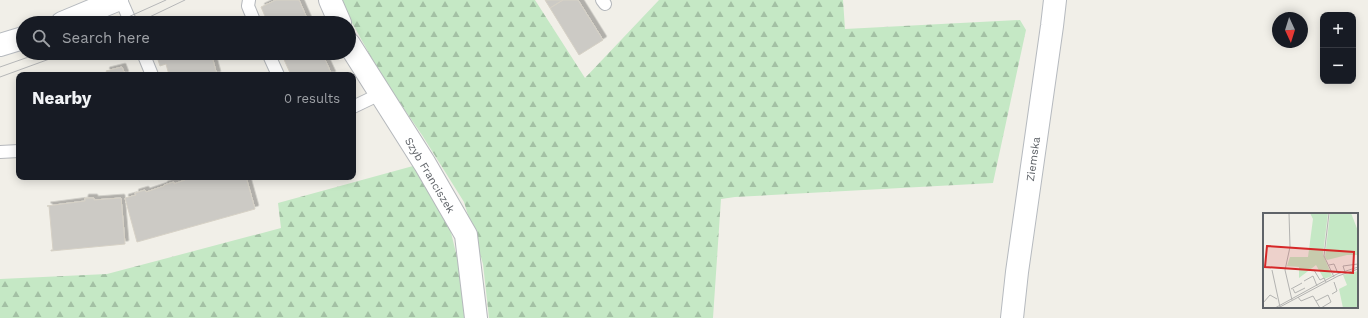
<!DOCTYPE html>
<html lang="en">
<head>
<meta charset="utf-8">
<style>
	body { margin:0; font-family:"Work Sans",sans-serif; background:#242831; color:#f1f3f6 }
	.controls { position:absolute; right:12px; top:12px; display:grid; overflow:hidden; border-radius:8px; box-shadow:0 2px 10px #0003 }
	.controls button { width:36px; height:36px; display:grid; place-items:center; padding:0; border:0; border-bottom:1px solid #363941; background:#171b24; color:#f1f3f6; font:20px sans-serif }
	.compass { position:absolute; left:1272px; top:12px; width:36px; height:36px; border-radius:50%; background:#171b24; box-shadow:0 2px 10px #0003; rotate:176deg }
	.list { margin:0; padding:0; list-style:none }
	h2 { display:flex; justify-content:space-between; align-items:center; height:52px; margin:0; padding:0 16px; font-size:17px }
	h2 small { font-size:13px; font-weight:400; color:#9ea1a6 }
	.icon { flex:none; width:22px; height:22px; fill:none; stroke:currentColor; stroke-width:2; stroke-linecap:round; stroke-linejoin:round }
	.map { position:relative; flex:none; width:1368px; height:318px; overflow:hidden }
	.search { position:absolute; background:#171b24; box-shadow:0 2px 10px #0003; left:16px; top:16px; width:340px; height:44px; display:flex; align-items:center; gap:10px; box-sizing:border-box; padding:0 14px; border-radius:22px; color:#9ea1a6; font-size:15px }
	.panel { position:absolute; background:#171b24; box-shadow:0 2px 10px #0003; left:16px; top:72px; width:340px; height:108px; border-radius:8px }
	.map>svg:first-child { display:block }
	.forest { fill:url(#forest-firs) }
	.building { fill:#cccac5; stroke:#d6d1c6; filter:url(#shadow) }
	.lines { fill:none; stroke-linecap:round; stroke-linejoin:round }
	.lane-casing { stroke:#b5b8bc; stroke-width:14 }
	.street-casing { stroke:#b5b8bc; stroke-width:24 }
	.secondary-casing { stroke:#b6babf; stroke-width:24 }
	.lane { stroke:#fff; stroke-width:12 }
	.street { stroke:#fff; stroke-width:22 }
	.secondary { stroke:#fff; stroke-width:22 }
	.tram { stroke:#b6b7b8; stroke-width:1 }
	.labels { text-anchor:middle; stroke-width:3.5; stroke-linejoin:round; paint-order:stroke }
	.street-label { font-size:11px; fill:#5f6368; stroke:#fff }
	.inset-road { fill:none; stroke:#b3b3b1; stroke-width:1 }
	.view { fill:#d62828; fill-opacity:0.15; stroke:#d62828; stroke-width:2 }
	.inset-edge { fill:none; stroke:#5f6368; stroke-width:2 }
</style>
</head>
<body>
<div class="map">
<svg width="1368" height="318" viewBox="0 0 1368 318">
	<defs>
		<pattern id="forest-firs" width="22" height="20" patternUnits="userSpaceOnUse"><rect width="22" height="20" fill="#c5e8c5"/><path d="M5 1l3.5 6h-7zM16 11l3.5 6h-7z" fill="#a3c0a4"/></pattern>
		<filter id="shadow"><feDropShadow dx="3.5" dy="-3.5" stdDeviation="0" flood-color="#0004"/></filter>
	</defs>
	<rect width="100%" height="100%" fill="#f1efe8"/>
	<path class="forest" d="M342,0h193l50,78 74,-78h184l2,29 175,-9 6,10 -33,153 -258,14 -14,2 -8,119h-224l-6,-54 -19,-62 -42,-67 -40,-58 -38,-69z
		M413,166l34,50 16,66 2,36h-465v-39l107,-5 174,-46 -3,-25z"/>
	<path class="building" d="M276,0h23l10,23h-41l-7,-16z
		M545,0h18l-13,8z
		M563,0h15l25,40 -24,15 -29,-47z
		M160,53h51l6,22h-48l-3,-11 -6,2 -4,-12z
		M281,53h41l10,22h-41z
		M122,67l3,8h-17l-2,-4z
		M189,177h57l9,32 -118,33 -12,-44 11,-3 -1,-2 10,-3 1,2 18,-6v-1l10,-3v2l11,-4v-2z
		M85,198h9v2l27,-2 4,46 -74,7v-1h2l-4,-44h-2l38,-5z"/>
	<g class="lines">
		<g class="lane-casing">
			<path id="lane" d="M121,0l10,23
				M249,0l-1,6 7,17
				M602,0l3,4
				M143,53l9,22
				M268,53l10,22
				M353,107l27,-13
				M0,152l19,-1"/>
		</g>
		<g class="street-casing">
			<path id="street" d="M330,0l10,23
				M349,44l76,120 41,71 10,83"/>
		</g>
		<g class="secondary-casing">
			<path id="secondary" d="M62,23l55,-23
				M0,45l23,-7
				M1012,318l5,-46 35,-246 3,-26"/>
		</g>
		<use href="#lane" class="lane"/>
		<use href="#street" class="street"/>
		<use href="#secondary" class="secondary"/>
		<path class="tram" d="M115,23l51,-23
			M137,23l48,-23
			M0,67l40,-14
			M0,77l66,-24"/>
	</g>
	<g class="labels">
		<g class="street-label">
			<text transform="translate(1033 159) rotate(-82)" y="4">Ziemska</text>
			<text transform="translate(430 175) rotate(59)" y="4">Szyb Franciszek</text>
		</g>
	</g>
	<g transform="translate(1263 213)">
		<rect width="95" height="95" fill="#f1efe8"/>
		<path d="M47,0h18l-5,41 9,22 -8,3 -8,-14 -17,13v-11l-12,-1 3,-9h18l5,-38zM67,0h21l7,18v24h-11l-20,5 -2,-3z" fill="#c5e8c5"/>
		<path d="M95,58v37h-15l-4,-19 8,-4 -4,-10z" fill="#c5e8c5"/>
		<path class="inset-road" d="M26,0l1,34 -5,23 7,30M66,0l-5,43 10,21M66,52l5,-1 3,7 -4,2M9,57l8,37M51,57l6,10 4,-2 2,4M82,59l-2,-6 15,-2M41,68l9,-5 4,10M28,76l11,-6M30,76l2,4 10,-5M69,81l5,-3 -3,-9M35,84l3,4 12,-5 7,12M53,88l12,-6 3,7 -10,6M0,90l7,-8 7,4M12,95l62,-34 21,-7M15,95l60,-32 20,-7"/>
		<path class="view" d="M4,33l87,6 -1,21 -88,-6z"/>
		<rect width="95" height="95" class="inset-edge"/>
	</g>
</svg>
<div class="controls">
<button>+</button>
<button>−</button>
</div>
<svg class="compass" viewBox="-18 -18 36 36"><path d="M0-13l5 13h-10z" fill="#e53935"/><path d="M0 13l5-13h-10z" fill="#9ea1a6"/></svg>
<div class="search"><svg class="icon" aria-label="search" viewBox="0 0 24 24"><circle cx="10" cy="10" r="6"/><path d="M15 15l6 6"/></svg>Search here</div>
<section class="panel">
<h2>Nearby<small>0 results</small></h2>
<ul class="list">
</ul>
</section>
</div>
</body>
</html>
